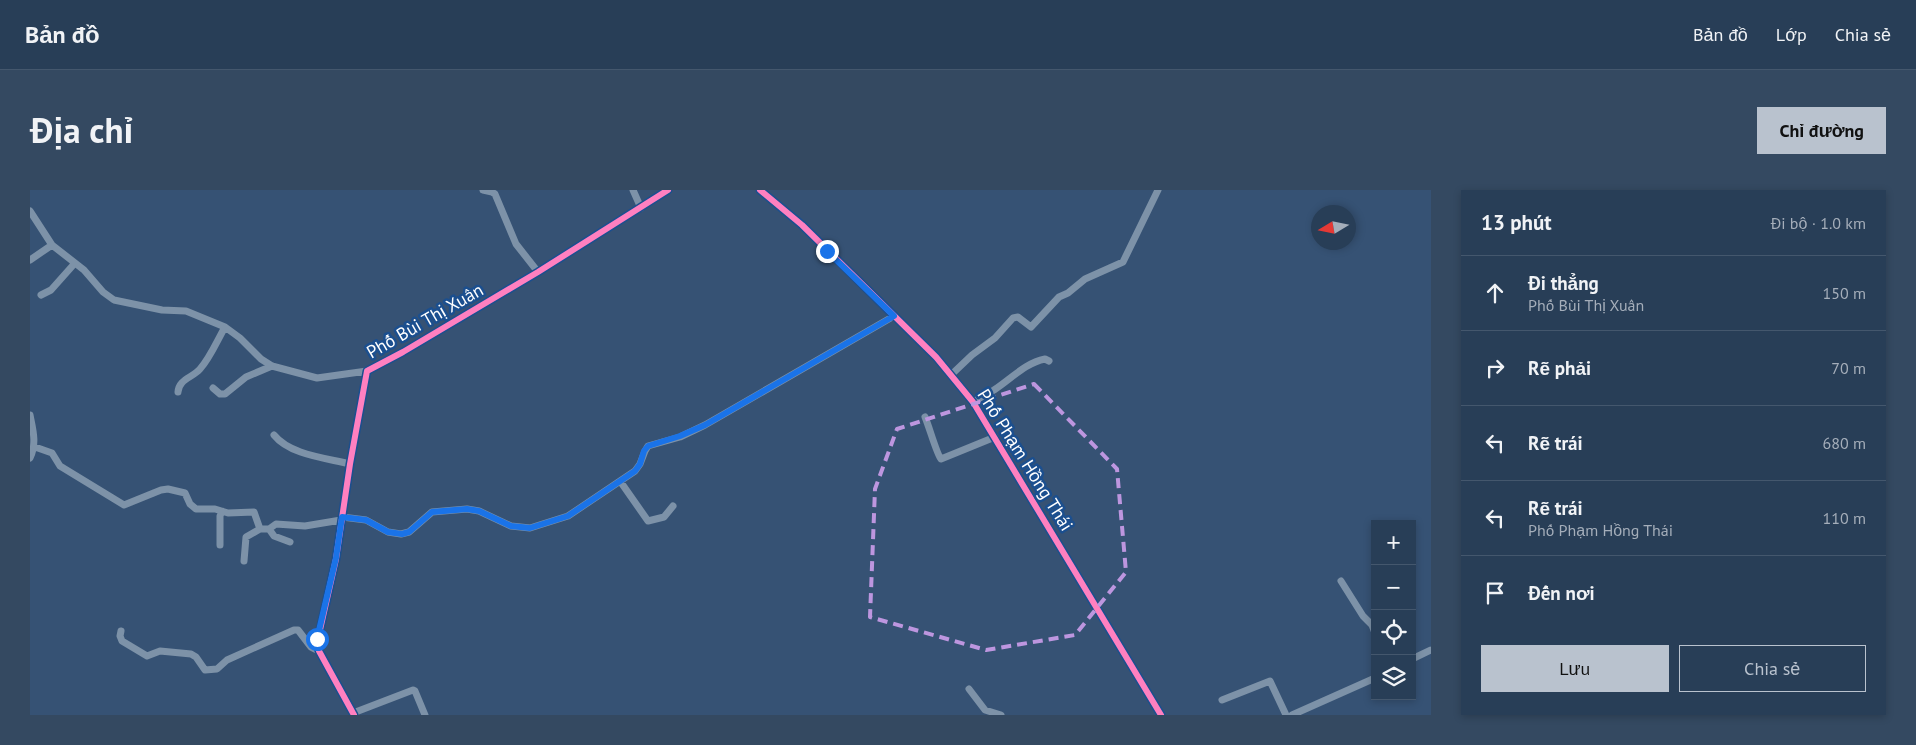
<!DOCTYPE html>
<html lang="vi">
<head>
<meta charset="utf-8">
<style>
	body { margin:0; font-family:"PT Sans",sans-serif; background:#344961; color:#f1f3f6 }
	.controls { position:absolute; right:15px; bottom:15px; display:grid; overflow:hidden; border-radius:0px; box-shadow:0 2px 8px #0003 }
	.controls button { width:45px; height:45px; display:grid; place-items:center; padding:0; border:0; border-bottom:1px solid #44576d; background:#283e57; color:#f1f3f6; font:25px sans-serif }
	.compass { position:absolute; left:1281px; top:15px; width:45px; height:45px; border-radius:50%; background:#283e57; box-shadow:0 2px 8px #0003; rotate:260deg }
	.stop { position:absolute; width:15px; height:15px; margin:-11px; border:4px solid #1a73e8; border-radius:50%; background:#fff }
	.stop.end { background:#1a73e8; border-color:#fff; box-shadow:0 1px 5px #0008 }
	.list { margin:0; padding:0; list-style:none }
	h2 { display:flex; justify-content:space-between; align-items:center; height:65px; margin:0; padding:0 20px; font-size:21px }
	h2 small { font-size:16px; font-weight:400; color:#a5aeba }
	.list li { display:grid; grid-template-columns:32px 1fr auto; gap:15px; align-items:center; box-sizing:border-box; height:75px; padding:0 20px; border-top:1px solid #44576d }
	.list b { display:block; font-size:19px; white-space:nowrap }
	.list p { margin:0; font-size:16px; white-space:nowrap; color:#a5aeba }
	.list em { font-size:16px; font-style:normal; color:#a5aeba }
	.actions { display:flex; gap:10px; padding:15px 20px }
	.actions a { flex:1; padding:11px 0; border:1px solid #b9c2ce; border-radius:0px; text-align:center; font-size:18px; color:#b9c2ce }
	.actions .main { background:#b9c2ce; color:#111 }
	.icon { flex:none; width:28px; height:28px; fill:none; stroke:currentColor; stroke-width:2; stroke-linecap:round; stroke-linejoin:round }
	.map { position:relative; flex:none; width:1401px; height:525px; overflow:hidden; border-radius:0px }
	header { display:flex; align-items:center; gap:30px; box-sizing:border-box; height:70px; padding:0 25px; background:#283e57; border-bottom:1px solid #44576d }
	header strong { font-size:24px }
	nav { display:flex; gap:28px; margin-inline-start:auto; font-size:18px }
	.intro { display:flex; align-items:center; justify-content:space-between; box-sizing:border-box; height:120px; padding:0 30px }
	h1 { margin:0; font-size:35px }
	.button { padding:12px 22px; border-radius:0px; background:#b9c2ce; color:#111; font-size:18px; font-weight:700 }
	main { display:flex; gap:30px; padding:0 30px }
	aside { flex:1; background:#283e57; border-radius:0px; box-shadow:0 2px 8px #0003 }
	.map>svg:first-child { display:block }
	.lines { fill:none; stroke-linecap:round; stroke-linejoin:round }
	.minor { stroke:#7d92a8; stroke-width:7 }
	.cycleway-casing { stroke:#1b4f8f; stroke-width:9 }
	.cycleway { stroke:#ff80c0; stroke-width:6 }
	.route { stroke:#1a73e8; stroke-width:6 }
	.marked { fill:none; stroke:#bd96df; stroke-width:4; stroke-dasharray:10 6; stroke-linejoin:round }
	.labels { text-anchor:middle; stroke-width:5; stroke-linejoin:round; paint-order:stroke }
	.street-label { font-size:18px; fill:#fff; stroke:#1b4f8f }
</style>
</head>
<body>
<header>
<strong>Bản đồ</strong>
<nav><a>Bản đồ</a><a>Lớp</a><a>Chia sẻ</a></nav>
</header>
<div class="intro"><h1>Địa chỉ</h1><a class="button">Chỉ đường</a></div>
<main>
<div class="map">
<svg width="1401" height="525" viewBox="0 0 1401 525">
	<rect width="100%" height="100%" fill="#365274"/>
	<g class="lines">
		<path class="minor" d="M453,0l9,2 3,2 21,50 22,28
			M603,0l8,18
			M730,0l42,35 134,132 37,45 188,313
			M0,21l22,34 32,25 19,22 11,8 48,10 24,1 39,16 15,11 21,21 11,7 45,12 50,-7
			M0,70l22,-15
			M11,105l10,-5 24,-27
			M921,185l21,-20 23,-17 18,-20 5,-1 13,10 28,-30 9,-4 17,-14 38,-17 35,-72
			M183,198l7,6h5l21,-17 26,-11
			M148,202c1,-13 14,-14 22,-23 10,-11 17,-28 25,-42
			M943,212c7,-4 14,-8 21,-12 17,-11 31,-27 51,-31l4,2
			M0,225c3,15 7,29 0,43
			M895,227c4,9 12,38 16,42l54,-22
			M244,245c16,20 52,23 76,29
			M5,257l17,6 8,13 64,39 37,-15 7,-1 17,4 5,11 6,5h19l13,4 26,-1 6,17
			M590,291l28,40 16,-4 9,-11
			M312,327l24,3 22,12 13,2 8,-2 23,-20 35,-3 12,2 32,15 19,2 38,-12 67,-45 5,-7 5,-13 3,-5 32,-9 25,-12 189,-109
			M239,339l5,7 16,6
			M190,355v-29l2,-5
			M214,371l2,-24 14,-8h9l7,-5 29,2 36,-6
			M1311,391l22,35 9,9 3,8
			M91,441l-1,5 2,5 25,15 13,-5 31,3 5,3 9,13 12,-1 10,-9 67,-30h4l13,17 8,4
			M1382,469l19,-9
			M939,499l16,21 16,5
			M1192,510l48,-19 16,34
			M323,523l60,-23 2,1 10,24
			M324,525l-35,-64 -2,-8 19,-84 14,-95 17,-93 36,-19 135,-80 130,-82
			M1262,525l83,-37"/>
		<g class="cycleway-casing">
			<path id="cycleway" d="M730,0l42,35 134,132 37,45 188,313
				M324,525l-35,-64 -2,-8 19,-84 14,-95 17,-93 36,-19 135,-80 130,-82"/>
		</g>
		<use href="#cycleway" class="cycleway"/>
	</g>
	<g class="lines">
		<path class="route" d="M287,449l19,-81 6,-41 24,3 22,12 14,2 7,-2 23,-20 35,-3 12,2 32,15 19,2 38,-12 67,-45 5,-7 4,-13 4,-5 32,-10 25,-11 189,-109 -67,-65"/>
	</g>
	<path class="marked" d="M1004,194l83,85 9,103 -51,63 -89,15 -116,-33 5,-128 22,-60z"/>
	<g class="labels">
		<g class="street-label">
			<text transform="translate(395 131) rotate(-30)" y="6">Phố Bùi Thị Xuân</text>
			<text transform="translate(995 270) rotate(58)" y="6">Phố Phạm Hồng Thái</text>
		</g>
	</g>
</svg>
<div class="controls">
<button>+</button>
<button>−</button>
<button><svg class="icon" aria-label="locate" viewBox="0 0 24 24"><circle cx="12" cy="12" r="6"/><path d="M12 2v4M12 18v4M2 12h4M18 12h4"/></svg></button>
<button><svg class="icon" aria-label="layers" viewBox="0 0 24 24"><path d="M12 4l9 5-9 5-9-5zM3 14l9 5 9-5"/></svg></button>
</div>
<svg class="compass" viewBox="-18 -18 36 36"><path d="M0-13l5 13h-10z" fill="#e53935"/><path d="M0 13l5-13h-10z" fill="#a5aeba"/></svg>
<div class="stop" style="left:287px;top:449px"></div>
<div class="stop end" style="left:797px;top:61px"></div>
</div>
<aside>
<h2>13 phút<small>Đi bộ · 1.0 km</small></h2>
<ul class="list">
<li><svg class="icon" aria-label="ahead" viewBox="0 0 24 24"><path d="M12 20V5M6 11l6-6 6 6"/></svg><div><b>Đi thẳng</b><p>Phố Bùi Thị Xuân</p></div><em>150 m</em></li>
<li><svg class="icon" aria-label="right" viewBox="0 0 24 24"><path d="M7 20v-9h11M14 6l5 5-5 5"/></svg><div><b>Rẽ phải</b></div><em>70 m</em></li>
<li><svg class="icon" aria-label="left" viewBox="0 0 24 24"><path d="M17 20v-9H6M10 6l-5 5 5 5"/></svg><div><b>Rẽ trái</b></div><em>680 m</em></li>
<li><svg class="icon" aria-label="left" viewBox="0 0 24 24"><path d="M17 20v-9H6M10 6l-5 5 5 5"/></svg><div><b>Rẽ trái</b><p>Phố Phạm Hồng Thái</p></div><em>110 m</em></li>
<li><svg class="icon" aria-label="arrive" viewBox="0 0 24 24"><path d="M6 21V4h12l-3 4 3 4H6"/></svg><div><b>Đến nơi</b></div></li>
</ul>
<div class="actions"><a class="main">Lưu</a><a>Chia sẻ</a></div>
</aside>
</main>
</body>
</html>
